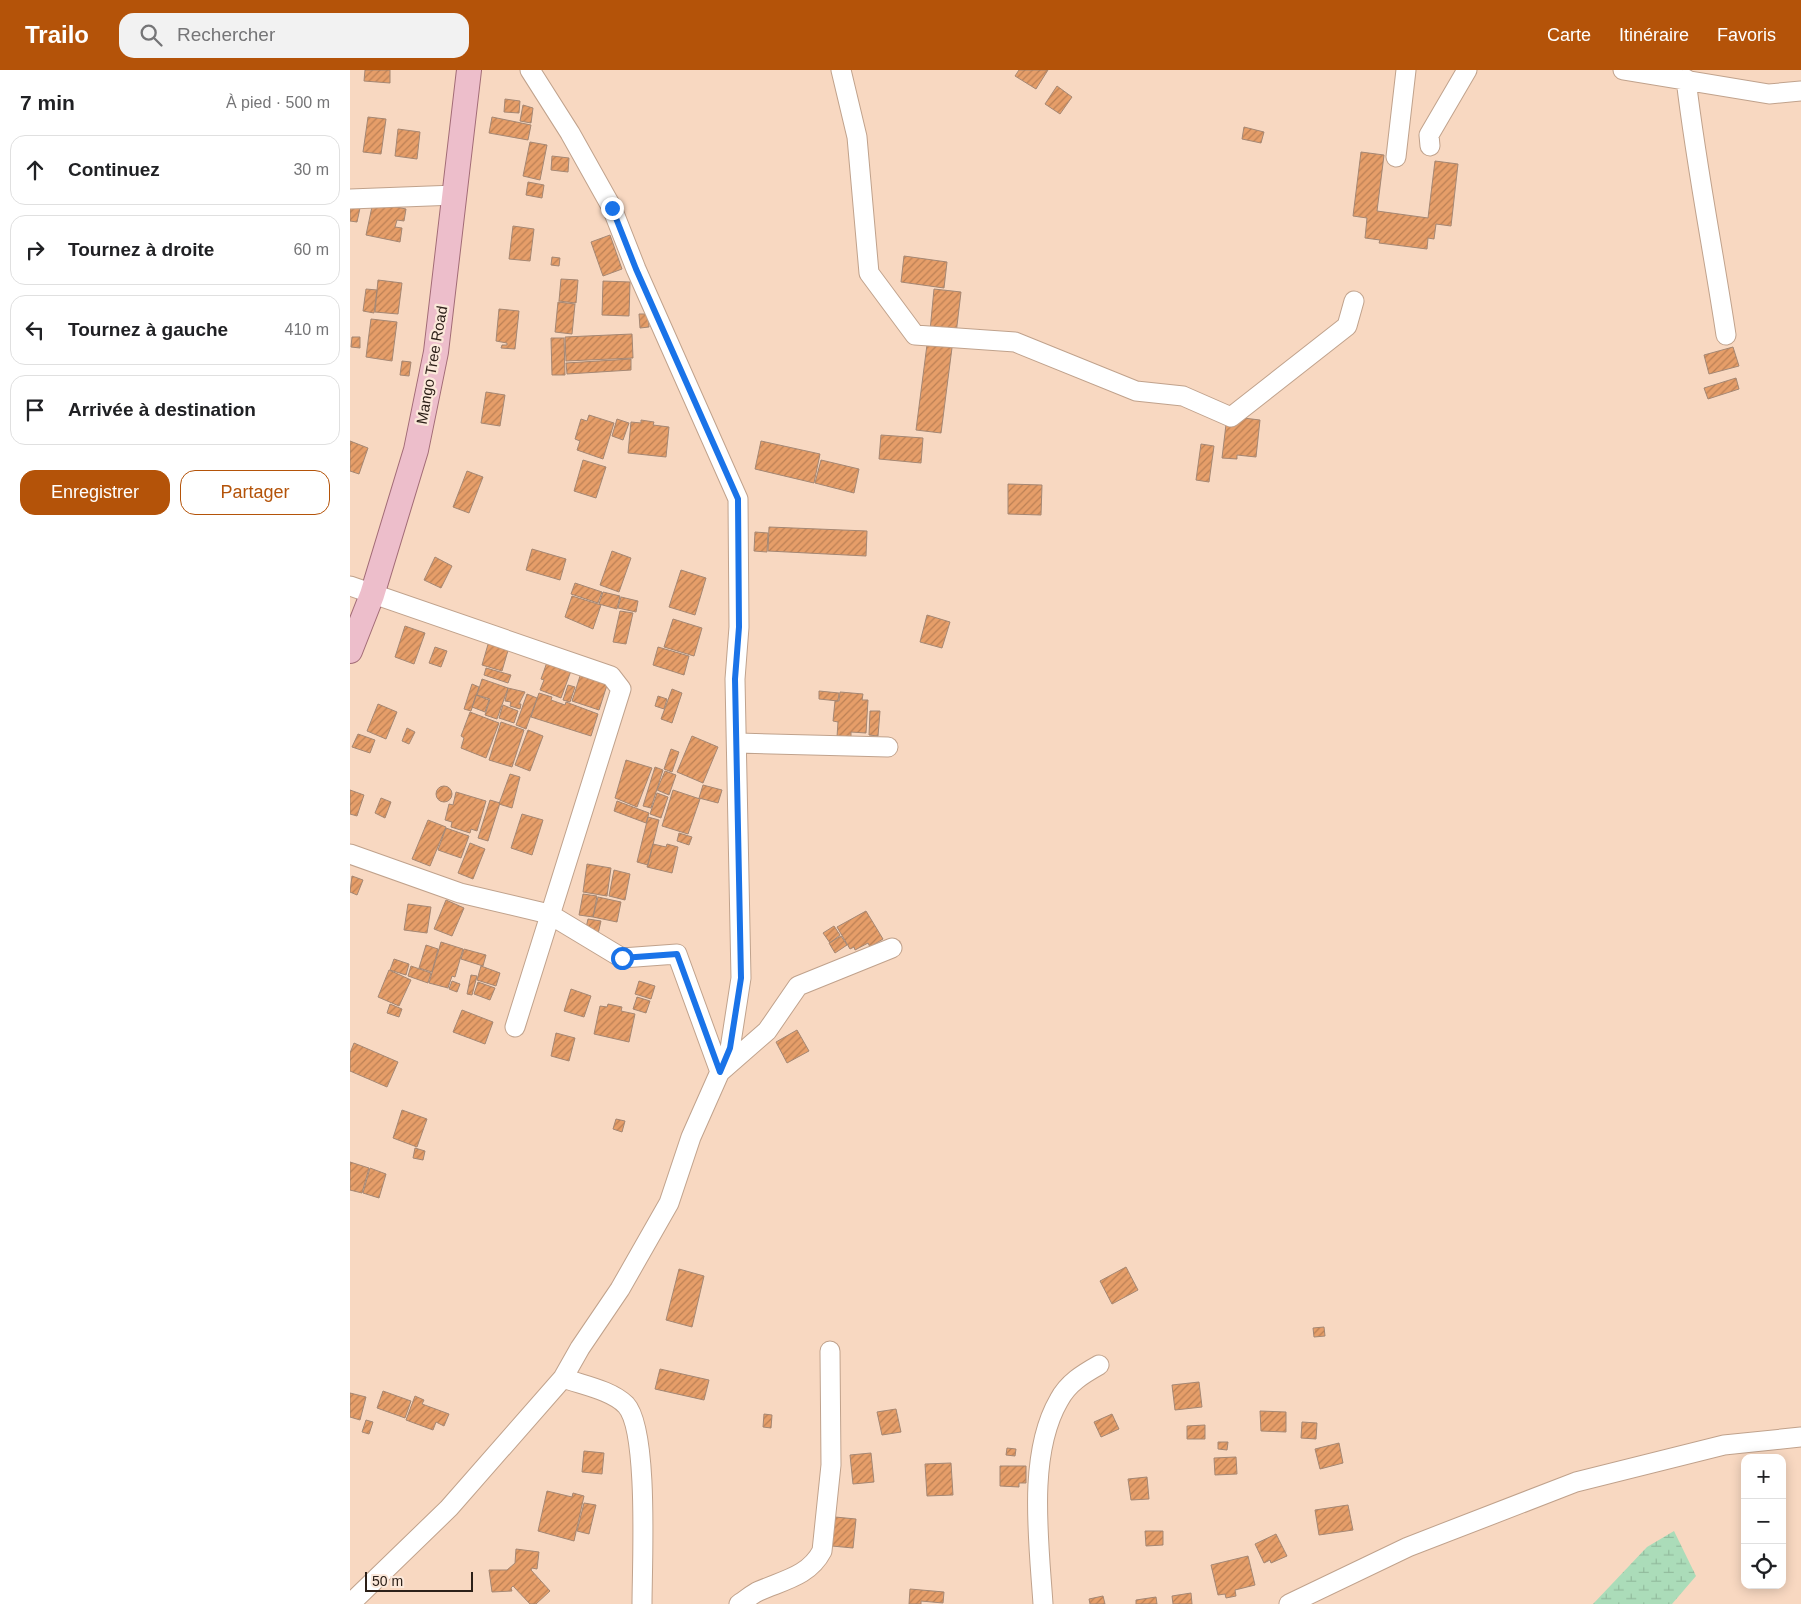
<!DOCTYPE html>
<html lang="fr">
<head>
<meta charset="utf-8">
<style>
	body { margin:0; font-family:Helvetica,sans-serif; background:#f2f2f2; color:#202124 }
	.controls { position:absolute; right:15px; bottom:15px; display:grid; overflow:hidden; border-radius:10px; box-shadow:0 2px 12px #0003 }
	.controls button { width:45px; height:45px; display:grid; place-items:center; padding:0; border:0; border-bottom:1px solid #e0e0e0; background:#fff; color:#202124; font:25px sans-serif }
	.scale { position:absolute; left:15px; bottom:12px; width:108px; box-sizing:border-box; padding-left:5px; border:2px solid #2c2018; border-top:0; font-size:14px; line-height:18px; white-space:nowrap; color:#2c2018; -webkit-text-stroke:4px #fbe8da; paint-order:stroke }
	.stop { position:absolute; width:15px; height:15px; margin:-11px; border:4px solid #1a73e8; border-radius:50%; background:#fff }
	.stop.end { background:#1a73e8; border-color:#fff; box-shadow:0 1px 5px #0008 }
	.list { margin:0; padding:0; list-style:none }
	h2 { display:flex; justify-content:space-between; align-items:center; height:65px; margin:0; padding:0 20px; font-size:21px }
	h2 small { font-size:16px; font-weight:400; color:#757577 }
	.list li { display:grid; grid-template-columns:32px 1fr auto; gap:15px; align-items:center; box-sizing:border-box; height:70px; margin:0 10px 10px; padding:0 10px; border:1px solid #e0e0e0; border-radius:15px }
	.list b { display:block; font-size:19px; white-space:nowrap }
	.list em { font-size:16px; font-style:normal; color:#757577 }
	.actions { display:flex; gap:10px; padding:15px 20px }
	.actions a { flex:1; padding:11px 0; border:1px solid #b45309; border-radius:15px; text-align:center; font-size:18px; color:#b45309 }
	.actions .main { background:#b45309; color:#fff }
	.icon { flex:none; width:28px; height:28px; fill:none; stroke:currentColor; stroke-width:2; stroke-linecap:round; stroke-linejoin:round }
	.map { position:relative; flex:none; width:1451px; height:1534px; overflow:hidden }
	header { display:flex; align-items:center; gap:30px; box-sizing:border-box; height:70px; padding:0 25px; background:#b45309; color:#fff }
	header strong { font-size:24px }
	nav { display:flex; gap:28px; margin-inline-start:auto; font-size:18px }
	.search { width:350px; height:45px; background:#f2f2f2; display:flex; align-items:center; gap:12px; box-sizing:border-box; padding:0 18px; border-radius:15px; color:#757577; font-size:19px }
	main { display:flex }
	aside { flex:1; background:#fff }
	.map>svg:first-child { display:block }
	.wetland { fill:url(#wetland-marsh) }
	.building { fill:url(#building-hatch); stroke:#a58773 }
	.lines { fill:none; stroke-linecap:round; stroke-linejoin:round }
	.minor-casing { stroke:#c0a28c; stroke-width:21 }
	.major-casing { stroke:#a26b76; stroke-width:26 }
	.minor { stroke:#fff; stroke-width:19 }
	.major { stroke:#edbecb; stroke-width:24 }
	.route { stroke:#1a73e8; stroke-width:6 }
	.labels { text-anchor:middle; stroke-width:4.5; stroke-linejoin:round; paint-order:stroke }
	.street-label { font-size:15px; fill:#2c2018; stroke:#fbe8da }
</style>
</head>
<body>
<header>
<strong>Trailo</strong>
<div class="search"><svg class="icon" aria-label="search" viewBox="0 0 24 24"><circle cx="10" cy="10" r="6"/><path d="M15 15l6 6"/></svg>Rechercher</div>
<nav><a>Carte</a><a>Itinéraire</a><a>Favoris</a></nav>
</header>
<main>
<aside>
<h2>7 min<small>À pied · 500 m</small></h2>
<ul class="list">
<li><svg class="icon" aria-label="ahead" viewBox="0 0 24 24"><path d="M12 20V5M6 11l6-6 6 6"/></svg><div><b>Continuez</b></div><em>30 m</em></li>
<li><svg class="icon" aria-label="right" viewBox="0 0 24 24"><path d="M7 20v-9h11M14 6l5 5-5 5"/></svg><div><b>Tournez à droite</b></div><em>60 m</em></li>
<li><svg class="icon" aria-label="left" viewBox="0 0 24 24"><path d="M17 20v-9H6M10 6l-5 5 5 5"/></svg><div><b>Tournez à gauche</b></div><em>410 m</em></li>
<li><svg class="icon" aria-label="arrive" viewBox="0 0 24 24"><path d="M6 21V4h12l-3 4 3 4H6"/></svg><div><b>Arrivée à destination</b></div></li>
</ul>
<div class="actions"><a class="main">Enregistrer</a><a>Partager</a></div>
</aside>
<div class="map">
<svg width="1451" height="1534" viewBox="0 0 1451 1534">
	<defs>
		<pattern id="wetland-marsh" width="20" height="14" patternUnits="userSpaceOnUse" patternTransform="scale(1.25)"><rect width="20" height="14" fill="#abdcb9"/><path d="M1 5h8M5 5V1M11 12h8M15 12V8" fill="none" stroke="#93bc9e"/></pattern>
		<pattern id="building-hatch" width="6" height="6" patternUnits="userSpaceOnUse" patternTransform="scale(1.25)"><rect width="6" height="6" fill="#e69e69"/><path d="M-1 1l2-2M0 6l6-6M5 7l2-2" fill="none" stroke="#bb8055"/></pattern>
	</defs>
	<rect width="100%" height="100%" fill="#f8d8c1"/>
	<path class="wetland" d="M1324,1461l22,45 -24,28h-79l54,-57z"/>
	<path class="building" d="M15,0h25v13l-26,-2z
		M669,0h29l-12,19 -21,-13z
		M707,16l15,11 -12,17 -15,-10z
		M155,29l15,2 -1,12 -15,-1z
		M173,35l10,3 -2,15 -11,-2z
		M18,47l18,2 -5,35 -18,-2z
		M142,47l39,8 -3,15 -39,-7z
		M894,57l20,5 -3,11 -19,-4z
		M48,59l22,3 -3,27 -22,-3z
		M180,72l17,3 -7,35 -17,-4z
		M1011,82l23,3 -7,56 51,7 7,-57 23,3 -7,62 -15,-2 -2,15 -6,-1 -1,11 -48,-6 1,-3 -15,-2 2,-20 -14,-2z
		M202,86l17,2 -1,14 -17,-2z
		M178,112l16,3 -2,13 -16,-3z
		M23,132l33,7 -2,12 -7,-1 -2,7 7,1 -2,14 -34,-7z
		M0,136l10,2 -3,14 -7,-1z
		M163,156l21,3 -4,32 -21,-2z
		M260,165l12,34 -19,7 -12,-34z
		M554,186l43,6 -3,26 -43,-6z
		M202,187l8,1 -1,8 -8,-1z
		M211,209l17,1 -2,23 -17,-2z
		M28,210l24,3 -4,31 -23,-2z
		M253,211l27,1 -1,34 -27,-1z
		M16,219l11,1 -3,23 -11,-2z
		M584,219l27,3 -5,42 -26,-3z
		M208,232l17,2 -3,30 -17,-2z
		M149,239l20,2 -4,38 -14,-1 1,-3h5v-2l-11,-2z
		M289,244h9l1,13 -9,1z
		M21,249l26,3 -5,39 -26,-4z
		M282,264l1,24 -67,3 -1,-24z
		M2,267h8v11l-9,-1z
		M578,267l25,3 -12,93 -25,-3z
		M201,268h13l1,37h-13z
		M1383,277l6,19 -30,8 -5,-19z
		M281,289v11l-64,4 -1,-11z
		M52,291l9,1 -2,14 -9,-1z
		M1386,308l3,11 -31,10 -4,-11z
		M136,322l19,3 -5,31 -19,-3z
		M239,345l25,8 -11,36 -26,-9 3,-9 -5,-2 6,-20 6,2z
		M877,346l33,4 -4,37 -19,-2v4l-15,-1z
		M267,349l12,4 -6,17 -11,-4z
		M291,350l13,2 -1,3 16,2 -3,30 -38,-4 3,-31 10,1z
		M531,365l42,3 -2,25 -42,-4z
		M0,371l18,7 -9,26 -9,-3z
		M411,371l59,13 -6,29 -59,-14z
		M851,374l13,2 -5,36 -13,-2z
		M233,390l23,7 -10,31 -22,-7z
		M471,390l38,9 -5,24 -39,-10z
		M117,401l16,6 -14,36 -16,-6z
		M658,414l34,1 -1,30 -33,-1z
		M419,457l98,4 -1,25 -98,-5z
		M405,462l13,1 -1,19 -13,-1z
		M182,479l34,10 -6,21 -34,-10z
		M262,481l19,7 -12,34 -19,-7z
		M85,487l17,9 -11,22 -17,-8z
		M331,500l25,8 -11,37 -26,-8z
		M225,513l27,9 -4,11 -27,-9z
		M253,522l17,4 -3,13 -18,-5z
		M222,526l29,9 -8,24 -28,-12z
		M271,527l17,4 -2,11 -18,-4z
		M270,541l13,2 -7,31 -13,-2z
		M577,545l23,7 -8,26 -22,-6z
		M323,549l29,9 -8,28 -30,-9z
		M55,556l20,7 -11,31 -19,-7z
		M139,571l20,6 -7,24 -20,-6z
		M85,577l12,4 -6,16 -12,-4z
		M308,577l31,9 -5,19 -31,-10z
		M201,581l24,9 -14,38 -21,-8 4,-10 -3,-1z
		M136,598l25,7 -3,8 -24,-8z
		M231,603l27,9 -9,28 -27,-9z
		M132,609l26,9 -11,31 -12,-4 5,-16 -13,-4z
		M122,614l7,3 -8,24 -7,-2z
		M218,615l7,2 -5,15 -7,-2z
		M158,618l17,4 -6,12h2l-1,5 -10,-3 1,-4 -6,-1z
		M322,619l10,4 -10,30 -11,-4z
		M469,621l20,2 -1,8 -19,-2z
		M490,622l23,2 -1,6h6l-2,33 -15,-1v6l-14,-1 1,-15 -5,-1 2,-20h4z
		M189,623l13,4 -1,3 14,5 1,-3 32,12 -7,22 -60,-19z
		M177,624l10,4 -11,31 -10,-4z
		M126,625l13,5 -4,12 -13,-5z
		M308,626l9,3 -3,10 -9,-3z
		M28,634l19,8 -11,27 -19,-8z
		M153,635l15,6 -4,12 -15,-5z
		M520,641h10l-2,25 -9,-1z
		M120,642l29,11 -13,35 -25,-10 3,-10 -3,-2z
		M151,652l23,8 -12,37 -23,-7z
		M57,658l8,4 -6,12 -7,-3z
		M178,660l15,6 -13,35 -15,-6z
		M8,664l17,6 -5,13 -18,-6z
		M342,666l26,11 -15,36 -26,-11z
		M321,679l8,3 -7,20 -8,-3z
		M276,690l26,8 -15,39 -22,-9z
		M305,697l8,3 -12,38 -8,-2z
		M315,701l11,4 -7,20 -12,-5z
		M160,704l10,3 -8,31 -13,-4z
		M353,715l19,5 -4,13 -19,-5z
		M86 724a8 8 0 1 1 16 0a8 8 0 1 1-16 0Z
		M0,720l14,5 -7,21 -7,-2z
		M323,720l27,9 -12,35 -26,-8z
		M106,722l30,9 -9,30 -6,-2 -1,4 -19,-6 1,-5 -7,-2 4,-16 4,1z
		M307,723l11,4 -7,21 -11,-4z
		M31,728l10,4 -6,16 -10,-5z
		M140,730l10,3 -12,38 -10,-3z
		M267,731l32,12 -3,10 -32,-12z
		M172,744l21,6 -11,35 -21,-7z
		M298,747l11,3 -11,45 -11,-3z
		M78,750l18,7 -16,39 -18,-7z
		M96,758l23,8 -8,22 -23,-8z
		M329,763l13,4 -3,8 -12,-4z
		M120,773l15,6 -12,30 -15,-6z
		M303,774l13,3 1,-3 11,3 -6,26 -25,-6z
		M237,794l24,4 -4,28 -24,-4z
		M264,800l16,4 -5,26 -16,-4z
		M2,806l11,4 -6,15 -7,-3z
		M233,824l14,2 -4,21 -14,-2z
		M248,827l23,5 -4,20 -24,-5z
		M96,830l18,8 -12,28 -18,-7z
		M58,834l23,3 -4,26 -23,-3z
		M516,841l17,28 -13,8 -2,-4 -13,7 -1,-3 -4,2 -13,-22z
		M238,849l13,2 -3,13 -13,-2z
		M484,856l6,9 -10,8 -7,-10z
		M491,866l6,9 -12,8 -6,-10z
		M91,872l22,7 -8,28 -3,-1 -4,12 -19,-5z
		M76,875l12,4 -6,23 -13,-4z
		M114,879l22,6 -3,11 -22,-7z
		M44,889l15,5 -3,11 -16,-5z
		M61,896l20,7 -3,10 -20,-7z
		M131,896l19,7 -4,13 -19,-6z
		M39,900l22,10 -12,26 -21,-9z
		M121,905l6,1 -5,19 -5,-1z
		M102,911l8,3 -3,8 -8,-3z
		M289,911l16,5 -4,13 -16,-5z
		M128,912l17,6 -5,12 -16,-6z
		M221,919l20,7 -7,21 -20,-6z
		M287,927l13,4 -4,12 -13,-4z
		M40,934l12,5 -3,8 -12,-4z
		M258,934l14,3 -1,4 14,3 -6,28 -35,-8 6,-28 7,1z
		M112,940l31,12 -8,22 -32,-12z
		M447,960l12,21 -22,12 -11,-21z
		M206,963l19,5 -6,23 -18,-5z
		M4,973l44,19 -11,25 -37,-16v-18z
		M52,1040l25,9 -10,28 -24,-9z
		M266,1049l9,2 -3,11 -9,-3z
		M65,1078l10,3 -2,9 -10,-2z
		M0,1092l19,6 -7,25 -12,-3z
		M20,1098l16,6 -7,24 -16,-5z
		M776,1197l12,23 -26,14 -12,-23z
		M329,1199l25,7 -12,51 -26,-7z
		M974,1257l1,9 -11,1 -1,-9z
		M310,1299l49,11 -5,20 -49,-11z
		M849,1312l3,25 -27,3 -3,-25z
		M33,1321l28,10 -6,17 -28,-10z
		M0,1323l16,4 -6,23 -10,-3z
		M65,1326l9,4 -2,4 27,10 -5,12 -8,-4 -3,8 -27,-10z
		M546,1339l5,23 -19,3 -5,-23z
		M910,1341l26,1v20l-25,-1z
		M414,1344l8,1 -1,13 -8,-1z
		M762,1344l7,15 -18,8 -7,-15z
		M16,1350l7,2 -4,12 -7,-2z
		M952,1352l15,1 -1,16 -15,-1z
		M855,1355v14h-18v-13z
		M868,1372h10l-1,8 -9,-1z
		M989,1373l4,20 -23,6 -5,-20z
		M657,1378l9,1 -1,7 -9,-1z
		M234,1381l20,2 -2,21 -20,-2z
		M521,1383l3,29 -21,2 -3,-29z
		M886,1387l1,17 -22,1 -1,-17z
		M601,1393l2,32 -26,1 -2,-32z
		M650,1396h26v17h-7v4l-19,-1z
		M797,1407l2,22 -18,1 -3,-21z
		M197,1421l25,6 1,-4 11,3 -10,45 -36,-10z
		M234,1433l12,2 -7,29 -12,-3z
		M998,1435l5,25 -34,5 -4,-25z
		M485,1447l21,2 -3,29 -21,-2z
		M795,1461h18v14l-17,1z
		M926,1464l11,22 -16,7 -1,-3 -6,3 -9,-19z
		M166,1479l23,3 -2,17 -5,-1 -1,2 19,21 -14,13h-6l-17,-18 -2,2 1,3 -20,1 -3,-22h18l8,-7z
		M898,1486l7,29 -20,5 1,6 -10,2 -1,-4 -7,1 -7,-30z
		M560,1519l34,3 -1,11 -22,-2v3h-12z
		M841,1523l1,11h-19l-1,-8z
		M753,1526l2,8h-15l-1,-5z
		M806,1527l1,7h-21v-4z"/>
	<g class="lines">
		<g class="minor-casing">
			<path id="minor" d="M491,0l16,67 12,136 46,62 100,7 121,49 47,5 48,21 116,-91 7,-25
				M1273,0l146,24 32,-3
				M1336,9c10,86 27,170 40,256
				M1080,76l-1,-11 38,-65
				M1046,87l10,-87
				M0,129l106,-4
				M0,516l261,90 10,13 -106,338
				M388,673l150,4
				M0,784l110,39 89,21 73,44 55,-4 43,118 47,-41 31,-45 94,-38
				M213,1308c19,7 48,12 63,27 23,25 16,161 16,199
				M0,1534l99,-96 114,-130 17,-30 40,-59 49,-86 22,-66 39,-88 11,-71 -6,-299 4,-52 -1,-128 -102,-230 -24,-61 -42,-75 -40,-63
				M389,1534c7,-4 13,-10 20,-13 25,-11 50,-15 63,-40l9,-86 -1,-114
				M693,1534c-4,-62 -16,-149 16,-204 9,-17 24,-26 40,-35
				M939,1534l119,-57 168,-65 148,-37 77,-8"/>
		</g>
		<g class="major-casing">
			<path id="major" d="M0,581l22,-56 44,-145 20,-98 33,-282"/>
		</g>
		<use href="#minor" class="minor"/>
		<use href="#major" class="major"/>
	</g>
	<g class="lines">
		<path class="route" d="M262,138l24,61 102,230 1,128 -4,52 6,299 -11,70 -10,24 -43,-118 -55,4"/>
	</g>
	<g class="labels">
		<g class="street-label">
			<text transform="translate(82 295) rotate(-80)" y="5">Mango Tree Road</text>
		</g>
	</g>
</svg>
<div class="controls">
<button>+</button>
<button>−</button>
<button><svg class="icon" aria-label="locate" viewBox="0 0 24 24"><circle cx="12" cy="12" r="6"/><path d="M12 2v4M12 18v4M2 12h4M18 12h4"/></svg></button>
</div>
<div class="scale">50 m</div>
<div class="stop" style="left:272px;top:888px"></div>
<div class="stop end" style="left:262px;top:138px"></div>
</div>
</main>
</body>
</html>
